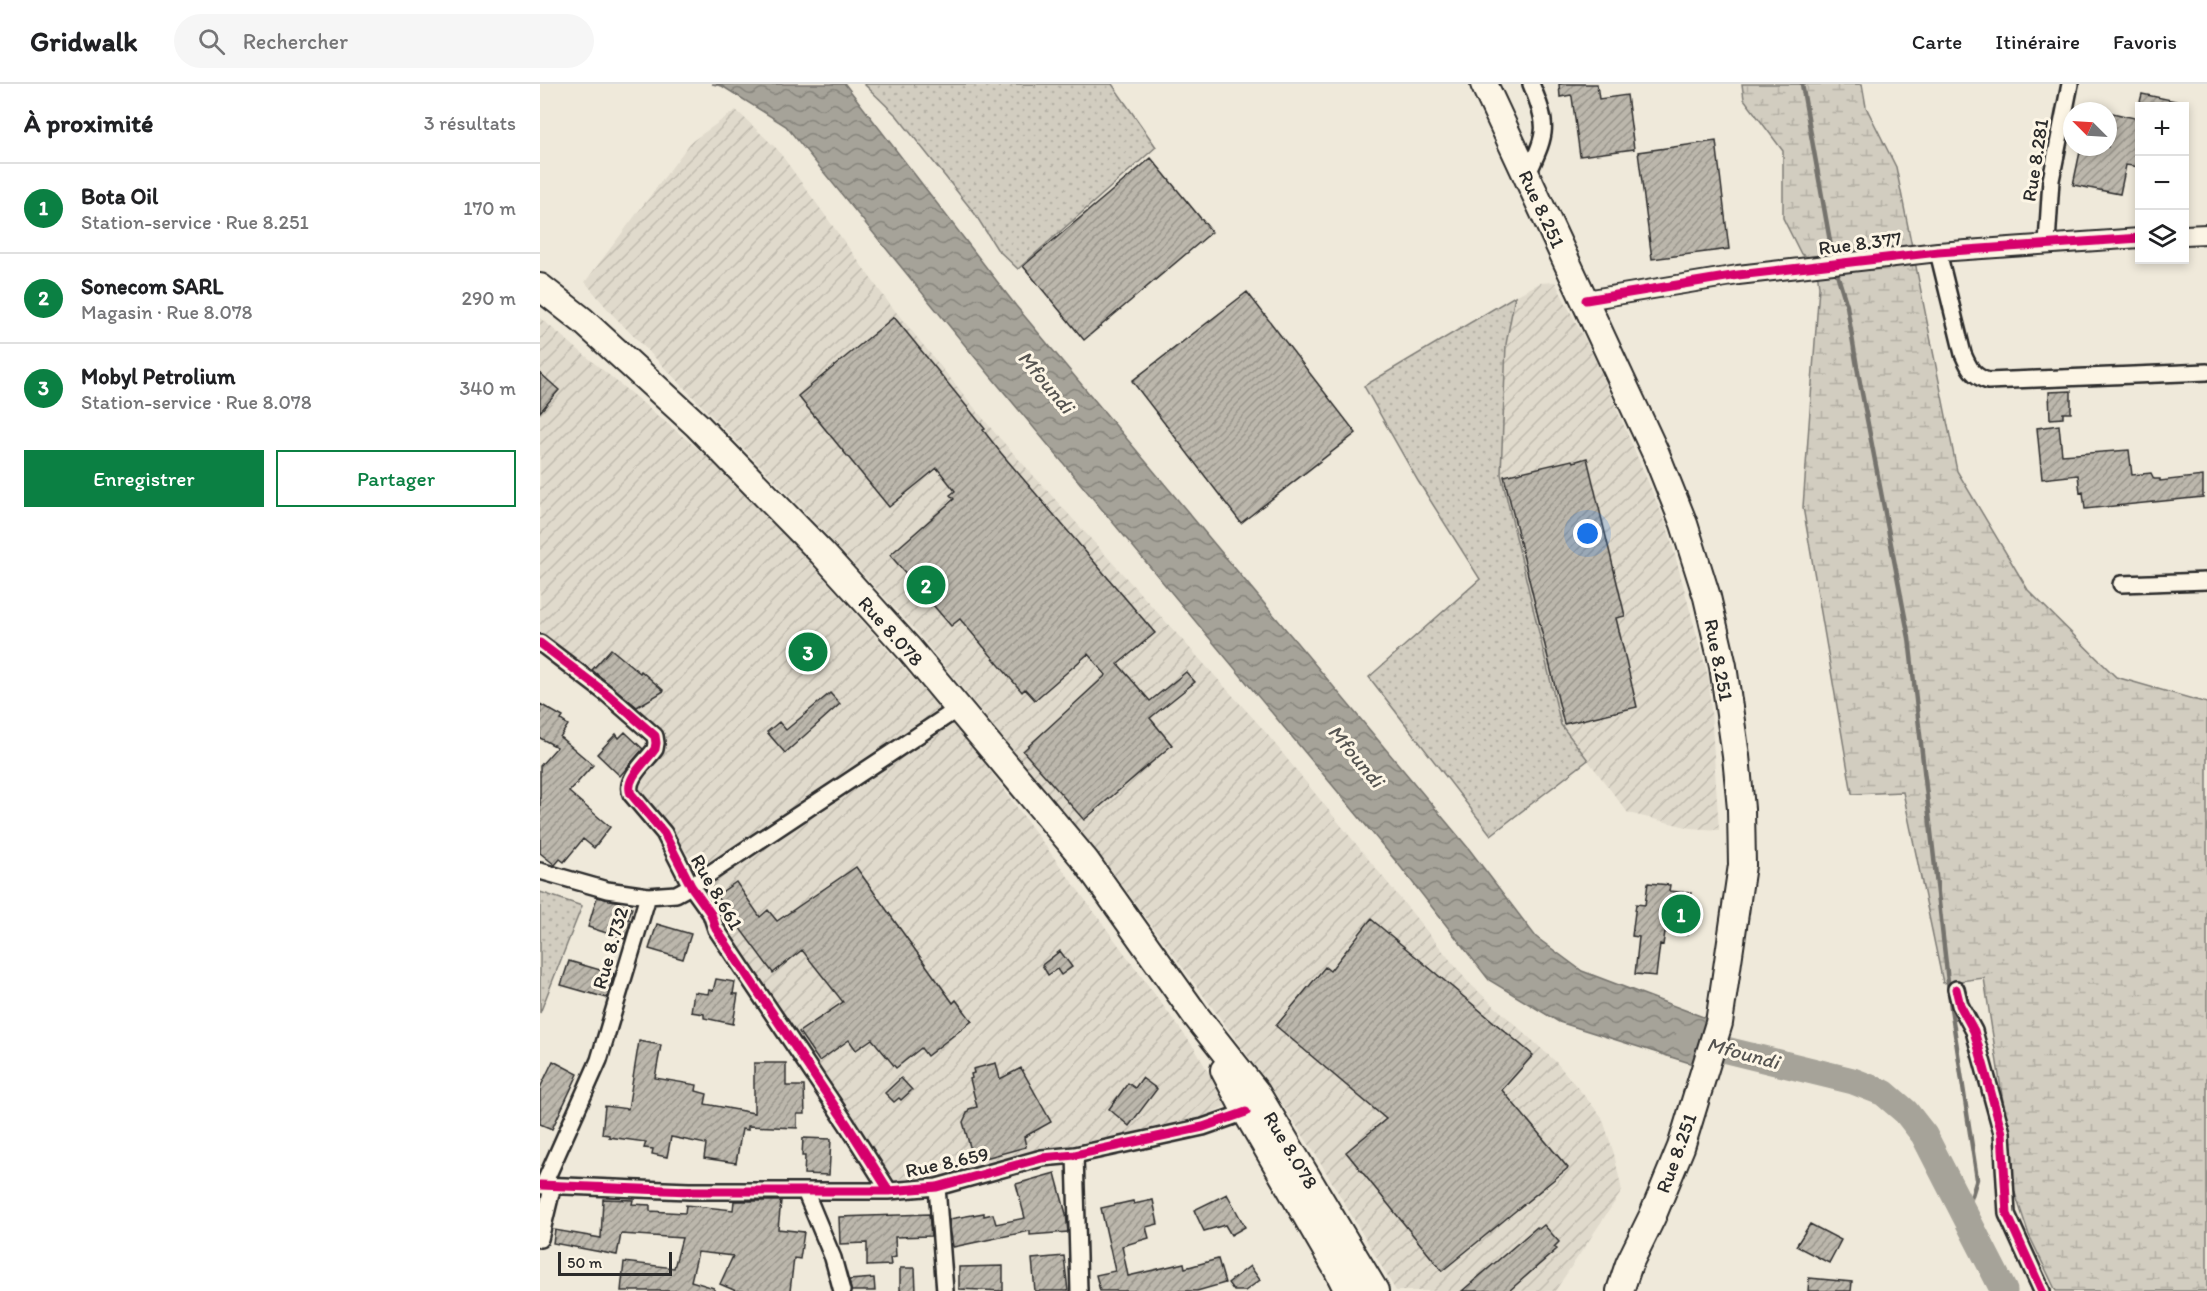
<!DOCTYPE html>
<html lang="fr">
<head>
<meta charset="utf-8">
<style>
	body { margin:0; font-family:Itim,sans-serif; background:#f6f6f6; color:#202124 }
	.controls { position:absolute; right:18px; top:18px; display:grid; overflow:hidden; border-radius:0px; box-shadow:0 3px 9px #0003 }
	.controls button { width:54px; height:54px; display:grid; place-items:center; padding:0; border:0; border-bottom:2px solid #e0e0e0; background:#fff; color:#202124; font:30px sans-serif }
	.compass { position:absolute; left:1523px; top:18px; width:54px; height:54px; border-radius:50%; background:#fff; box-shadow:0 3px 9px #0003; rotate:294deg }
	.scale { position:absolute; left:18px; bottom:15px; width:114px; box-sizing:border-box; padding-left:6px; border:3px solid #2b2b2b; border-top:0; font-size:16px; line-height:21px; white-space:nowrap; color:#2b2b2b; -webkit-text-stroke:4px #fcf5e5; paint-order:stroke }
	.you { position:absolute; left:1048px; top:450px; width:21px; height:21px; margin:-15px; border:4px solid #fff; border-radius:50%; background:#1a73e8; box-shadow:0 0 0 9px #1a73e833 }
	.badge { display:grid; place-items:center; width:39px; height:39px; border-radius:50%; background:#0b8043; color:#fff; font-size:20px; font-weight:700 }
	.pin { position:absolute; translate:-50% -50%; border:3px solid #fff; box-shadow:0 2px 6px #0006 }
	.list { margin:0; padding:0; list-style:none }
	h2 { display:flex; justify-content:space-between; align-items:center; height:78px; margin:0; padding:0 24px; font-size:26px }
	h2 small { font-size:20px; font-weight:400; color:#757577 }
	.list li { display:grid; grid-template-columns:39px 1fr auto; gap:18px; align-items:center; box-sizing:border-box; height:90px; padding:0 24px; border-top:2px solid #e0e0e0 }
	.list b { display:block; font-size:22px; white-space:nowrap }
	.list p { margin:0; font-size:20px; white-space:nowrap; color:#757577 }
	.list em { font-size:20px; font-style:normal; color:#757577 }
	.actions { display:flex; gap:12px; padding:18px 24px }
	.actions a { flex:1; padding:14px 0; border:2px solid #0b8043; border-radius:0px; text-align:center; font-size:21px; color:#0b8043 }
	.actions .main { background:#0b8043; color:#fff }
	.icon { flex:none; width:33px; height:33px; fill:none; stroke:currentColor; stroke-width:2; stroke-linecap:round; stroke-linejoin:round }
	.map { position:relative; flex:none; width:1667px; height:1207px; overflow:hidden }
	header { display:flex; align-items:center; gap:36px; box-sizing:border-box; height:84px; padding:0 30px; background:#fff; border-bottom:2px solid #e0e0e0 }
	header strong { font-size:28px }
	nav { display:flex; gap:33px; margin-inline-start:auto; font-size:21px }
	.search { width:420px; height:54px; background:#f6f6f6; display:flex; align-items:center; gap:15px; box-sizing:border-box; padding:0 21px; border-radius:33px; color:#757577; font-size:22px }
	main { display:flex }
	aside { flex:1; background:#fff }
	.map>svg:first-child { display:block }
	.industrial { fill:url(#industrial-furrows) }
	.grass { fill:url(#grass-dots); stroke:#7e7c76; stroke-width:1.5 }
	.wetland { fill:url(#wetland-marsh); stroke:#7e7c76; stroke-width:1.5 }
	.water { fill:url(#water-waves); stroke:#75736d; stroke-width:1.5 }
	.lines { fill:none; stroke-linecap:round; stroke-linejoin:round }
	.stream { stroke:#75736d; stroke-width:4.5 }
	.river { stroke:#a6a399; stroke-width:27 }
	.building { fill:url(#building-hatch); stroke:#2b2b2b; stroke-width:1.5 }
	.minor-casing { stroke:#2b2b2b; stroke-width:20 }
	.tertiary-casing { stroke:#2b2b2b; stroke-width:22 }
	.trunk-casing { stroke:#2b2b2b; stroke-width:30 }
	.minor { stroke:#fcf5e5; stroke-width:15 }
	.tertiary { stroke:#fcf5e5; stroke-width:18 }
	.trunk { stroke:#fcf5e5; stroke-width:26 }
	.cycleway-casing { stroke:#fcf5e5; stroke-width:13 }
	.cycleway { stroke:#d6006c; stroke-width:9 }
	.labels { text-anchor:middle; stroke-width:6; stroke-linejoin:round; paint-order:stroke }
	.street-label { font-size:20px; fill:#2b2b2b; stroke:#fcf5e5 }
	.water-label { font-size:21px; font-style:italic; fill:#565552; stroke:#fcf5e5 }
</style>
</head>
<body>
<header>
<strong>Gridwalk</strong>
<div class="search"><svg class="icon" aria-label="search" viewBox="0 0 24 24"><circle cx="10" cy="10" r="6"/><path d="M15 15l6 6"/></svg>Rechercher</div>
<nav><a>Carte</a><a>Itinéraire</a><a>Favoris</a></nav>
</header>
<main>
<aside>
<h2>À proximité<small>3 résultats</small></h2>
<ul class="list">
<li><span class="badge">1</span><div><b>Bota Oil</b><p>Station-service · Rue 8.251</p></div><em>170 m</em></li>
<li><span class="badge">2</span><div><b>Sonecom SARL</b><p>Magasin · Rue 8.078</p></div><em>290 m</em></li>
<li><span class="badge">3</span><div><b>Mobyl Petrolium</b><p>Station-service · Rue 8.078</p></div><em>340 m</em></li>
</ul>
<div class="actions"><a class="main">Enregistrer</a><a>Partager</a></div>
</aside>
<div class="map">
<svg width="1667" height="1207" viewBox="0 0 1667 1207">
	<defs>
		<pattern id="industrial-furrows" width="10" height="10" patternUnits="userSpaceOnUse" patternTransform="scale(1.5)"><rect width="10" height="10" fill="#e0dacc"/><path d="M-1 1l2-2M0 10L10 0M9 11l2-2" fill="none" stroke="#c0bbaf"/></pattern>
		<pattern id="grass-dots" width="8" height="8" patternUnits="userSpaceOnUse" patternTransform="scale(1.5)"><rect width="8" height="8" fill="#d2cdc0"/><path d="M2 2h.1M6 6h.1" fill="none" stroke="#b4b0a5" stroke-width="1.8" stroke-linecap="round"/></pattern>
		<pattern id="wetland-marsh" width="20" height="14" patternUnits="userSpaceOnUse" patternTransform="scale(1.5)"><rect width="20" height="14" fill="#d2cdc0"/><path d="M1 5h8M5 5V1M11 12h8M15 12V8" fill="none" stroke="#b4b0a5"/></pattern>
		<pattern id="water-waves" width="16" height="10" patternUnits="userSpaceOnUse" patternTransform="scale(1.5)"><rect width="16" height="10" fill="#a6a399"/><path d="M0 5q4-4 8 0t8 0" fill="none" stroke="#87857d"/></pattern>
		<pattern id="building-hatch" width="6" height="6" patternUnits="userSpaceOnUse" patternTransform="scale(1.5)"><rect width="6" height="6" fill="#bcb7ac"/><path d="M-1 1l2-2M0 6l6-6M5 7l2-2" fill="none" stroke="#99958c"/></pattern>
	</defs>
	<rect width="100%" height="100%" fill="#efe9da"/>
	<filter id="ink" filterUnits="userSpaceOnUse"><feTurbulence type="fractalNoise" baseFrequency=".0167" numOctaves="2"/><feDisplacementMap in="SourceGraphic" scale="12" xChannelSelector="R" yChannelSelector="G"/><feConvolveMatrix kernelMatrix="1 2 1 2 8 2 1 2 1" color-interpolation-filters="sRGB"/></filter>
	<g filter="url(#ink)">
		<path class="industrial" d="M196,26l41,39 111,153 107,131 267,295 206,254 88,80 46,55 12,37 8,37 -67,100h-159l-80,-136 -46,-69 -162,-220 -193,-236 -123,-132 -181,-185 -26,-31 106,-140z
			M1015,198l42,81 70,163 42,154 10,150 -28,-2 -63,-15 -67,-88 -60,-251 5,-130 9,-48 25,-13z
			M0,234l199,165 227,255 229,311 32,56 -45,23 -152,23 -136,33 -44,-68 -130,-188 -9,-45 -80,-100 28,-36 -119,-111z"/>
		<path class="grass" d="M324,0h248l44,63 -138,122 -21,-20 -22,-35 -78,-98z
			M975,212l-9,48 -5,130 60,251 27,35 -97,75 -122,-158 111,-98 -62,-98 -54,-95z
			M0,808l42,14 -42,107z"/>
		<path class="wetland" d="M1202,0h120l4,23 30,60 61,304 71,119 88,87 91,26v588h-151l-27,-56 -15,-45 -6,-56 -24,-156 -41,5 -40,-191 -51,2 -49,-287 16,-220 -3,-26 -15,-7 -18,-36v-67l-39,-52z"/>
		<path class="water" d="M172,0h133l171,222 453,543 67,88 46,34 137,52 -13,45 -147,-46 -70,-42 -90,-115 -426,-510 -187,-229 -64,-40z"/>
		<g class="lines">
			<path class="stream" d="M1262,0l31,174
				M1295,183l12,39 10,61 52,271 42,370 26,171 -11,36"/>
			<path class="river" d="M1149,954l33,11 131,32 31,12 22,19 18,23 80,156"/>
		</g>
		<path class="building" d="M1019,0h38l2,15 28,-4 7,54 -54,7 -8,-59 -1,-2 -11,2z
			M1602,10l34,7v5h-37z
			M1568,28l31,7v48l-13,-2 -6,29 -47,-9 8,-38h27z
			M1176,57l13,108 -77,10 -14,-107z
			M611,74l61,74 -128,108 -61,-74z
			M707,208l109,141 -115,90 -109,-142z
			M354,233l91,112 -2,1 18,23 154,180 -37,31 32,37 36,-29 9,10 -45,36 22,27 -88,75 -61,-69 83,-76 -18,-21 -53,46 -10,-11 -3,3 -62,-73 -9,7 -61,-71 64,-56 -4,-4 5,-4 -18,-23 -48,39 -91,-111z
			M0,289l19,17 -19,22z
			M1531,307v22h-8v5l-13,1 -1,-27z
			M1519,341l3,30 67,-5 3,25 19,-2 3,6h6v2l43,-5v21l-118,12 -2,-17 -3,1 -2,-18 -36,4 -5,-51z
			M1047,374l38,158 -9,2 21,89 -73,17 -60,-248 68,-16 1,2z
			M71,565l29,24 1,-2 23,20 -27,16 -45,-37z
			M290,609l10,11 -55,49 -18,-21 12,-10 7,8z
			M0,620l23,13 -2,3 7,5 -8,12 33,28 -24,27 41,35 -16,21 -11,-9 -19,23 -4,-3 -5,6 -15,-12v-87l17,-19 -17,-9z
			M85,648l18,17 -23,27 -23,-22 19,-20 3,4z
			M316,783l97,136 3,-3 16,21 -45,35 -6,-8 -25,20 -24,-29 -16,11 -7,-10 -30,21 -20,-29 44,-30 -41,-52 -29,23 -57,-77 20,-14 24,35 8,-7 9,11z
			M1108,799l22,2 -1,6 22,2 -4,42 -22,-3 -2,13 -3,-1 -4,32 -21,-2 4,-37 -7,-1 4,-32 9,1z
			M57,813l23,5 -1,2 13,4 -4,11 3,1 -6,19 -37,-12z
			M831,835l162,136 -31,35 66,78 -126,103 -96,-119 40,-33 -110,-93 49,-59 5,4z
			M117,840l34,10 -8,25 -34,-10z
			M520,867l12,16 -11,8 -4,-6 -9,6 -6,-10z
			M29,877l45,13 -7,24 -46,-13z
			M176,895l19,3 -2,12h5l-5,30 -29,-6v-4l-13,-2 3,-20 14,2 1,-4 4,1z
			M99,957l22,4 -6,33 42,7 -1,6 11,3 -2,10 49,9v-50h32v23h18l1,28h-8v14l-49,-2v4l-6,-1 -6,34 -32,-5 2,-14 -35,-7 -4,20 -15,-3 1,-5 -9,-1 2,-6 -37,-5v-2l-7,-1 3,-28 23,3z
			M13,977l25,13 -26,55 -12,-5v-36z
			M456,979l4,16 21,-11 30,54 -27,15 2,10 -52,14 -11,-39 6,-13 8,-2 -7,-28 2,-1 -1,-4 3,-1 -1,-4z
			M361,994l11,12 -11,10 -2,-2 -5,4 -9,-9z
			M602,994l15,11 -28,37 -20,-17 19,-26 7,5z
			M263,1054l28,1 -2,36 -25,-1 1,-18h-3z
			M515,1089l11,41 2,18 -38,3v-4l-77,16 -4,-28 35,-6v3l9,-2 3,10 29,-6 -9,-34z
			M687,1110l18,33 -14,8 -6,-10 -21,6 -10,-21z
			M63,1115l30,1 -1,4 18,1v6l35,2 1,-8 47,5 1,-9h47l-3,28 26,3 -4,27 -6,-1 -4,33h-54l-16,-7 13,-28 -35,-4 -7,29 23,7v3h-93l3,-29 50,6 8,-30 -61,-4 -4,21 -64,-12 2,-13 46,8z
			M613,1116l5,24 -12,3 3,11 -27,8 6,30 56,-13 1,5 33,-9 7,24 -28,8h-97l-4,-16 19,-4 -14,-63 32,-7 1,3z
			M389,1130l2,22 -36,1 1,20 -6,1 1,7 -24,1v-23l-27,1 -1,-27z
			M1270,1140l31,16 -12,23 -33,-17z
			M1004,1141l15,17 -5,5 3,2 -48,42h-47l75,-64 2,2z
			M524,1172l4,35h-33l-3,-32z
			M463,1182v25l-44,-2v-22z
			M710,1182l10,14 -15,11h-11l-6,-8z
			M360,1184h15l1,23h-16z
			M334,1194l1,13h-24l-2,-11z
			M1269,1194l43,4 -1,9h-43z"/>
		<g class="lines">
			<g class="minor-casing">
				<path id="minor" d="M987,92c19,-43 23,-47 4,-92
					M1507,159l4,-63 19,-96
					M1398,168l25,102c6,14 10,22 25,27l219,-9
					M1581,500l86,-3
					M0,559l67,51 48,42 1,7 -1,6c-9,13 -31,30 -24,45l33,39 27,53 20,28 5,15 130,194 43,68
					M0,787l67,19 41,6
					M1416,905l4,16 14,26 28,102 5,81 35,77
					M535,1071l4,136
					M0,1101l149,6h200l48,-4 105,-29 33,-3 128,-28 43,-15
					M3,1102l56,-126 49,-164 28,-2 15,-8 268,-178
					M397,1103l8,104
					M265,1107l28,67 9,33
					M0,1155l13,-54"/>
			</g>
			<g class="tertiary-casing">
				<path id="tertiary" d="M1644,151l23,-1
					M1046,216l152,-25 200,-23 202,-14"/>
			</g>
			<g class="trunk-casing">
				<path id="trunk" d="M944,0l172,370 28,70 23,73 16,69 13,90 5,53 1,56 -23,158 -38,124 -29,70 -23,47 -9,27
					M0,203l42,33 115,105 125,128 87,96 176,211 111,156 60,76 119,199
					M684,986l22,42 91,157 11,22"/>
			</g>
			<use href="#minor" class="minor"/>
			<use href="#tertiary" class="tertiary"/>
			<use href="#trunk" class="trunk"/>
			<g class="cycleway-casing">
				<path id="cycleway" d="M1046,216l152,-25 200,-23 202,-14
					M0,559l67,51 48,42 1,7 -1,6c-9,13 -31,30 -24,45l33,39 27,53 20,28 5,15 130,194 43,68
					M1416,905l4,16 14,26 28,102 5,81 35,77
					M0,1101l149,6h200l48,-4 105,-29 33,-3 128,-28 43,-15"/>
			</g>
			<use href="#cycleway" class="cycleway"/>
		</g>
	</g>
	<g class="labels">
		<g class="street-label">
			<text transform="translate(1495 76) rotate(-81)" y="7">Rue 8.281</text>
			<text transform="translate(1002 125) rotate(65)" y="7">Rue 8.251</text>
			<text transform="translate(1320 159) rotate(-7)" y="7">Rue 8.377</text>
			<text transform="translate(351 547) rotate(48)" y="7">Rue 8.078</text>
			<text transform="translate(1179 576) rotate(79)" y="7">Rue 8.251</text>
			<text transform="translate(177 808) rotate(60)" y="7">Rue 8.661</text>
			<text transform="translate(70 864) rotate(-74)" y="7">Rue 8.732</text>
			<text transform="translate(751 1066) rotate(59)" y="7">Rue 8.078</text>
			<text transform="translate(1136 1069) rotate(-70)" y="7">Rue 8.251</text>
			<text transform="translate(407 1078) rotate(-12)" y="7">Rue 8.659</text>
		</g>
		<g class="water-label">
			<text transform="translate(506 298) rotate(50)" y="7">Mfoundi</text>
			<text transform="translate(816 672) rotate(50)" y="7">Mfoundi</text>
			<text transform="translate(1203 969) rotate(15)" y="7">Mfoundi</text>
		</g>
	</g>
</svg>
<div class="controls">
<button>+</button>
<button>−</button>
<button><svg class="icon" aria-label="layers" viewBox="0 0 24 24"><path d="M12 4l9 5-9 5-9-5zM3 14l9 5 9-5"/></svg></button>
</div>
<svg class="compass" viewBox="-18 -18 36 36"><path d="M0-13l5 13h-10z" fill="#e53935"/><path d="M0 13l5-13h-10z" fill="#757577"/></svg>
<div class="scale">50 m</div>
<div class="you"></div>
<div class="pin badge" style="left:1141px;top:830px">1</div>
<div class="pin badge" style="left:386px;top:501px">2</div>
<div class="pin badge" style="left:268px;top:568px">3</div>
</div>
</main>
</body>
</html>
